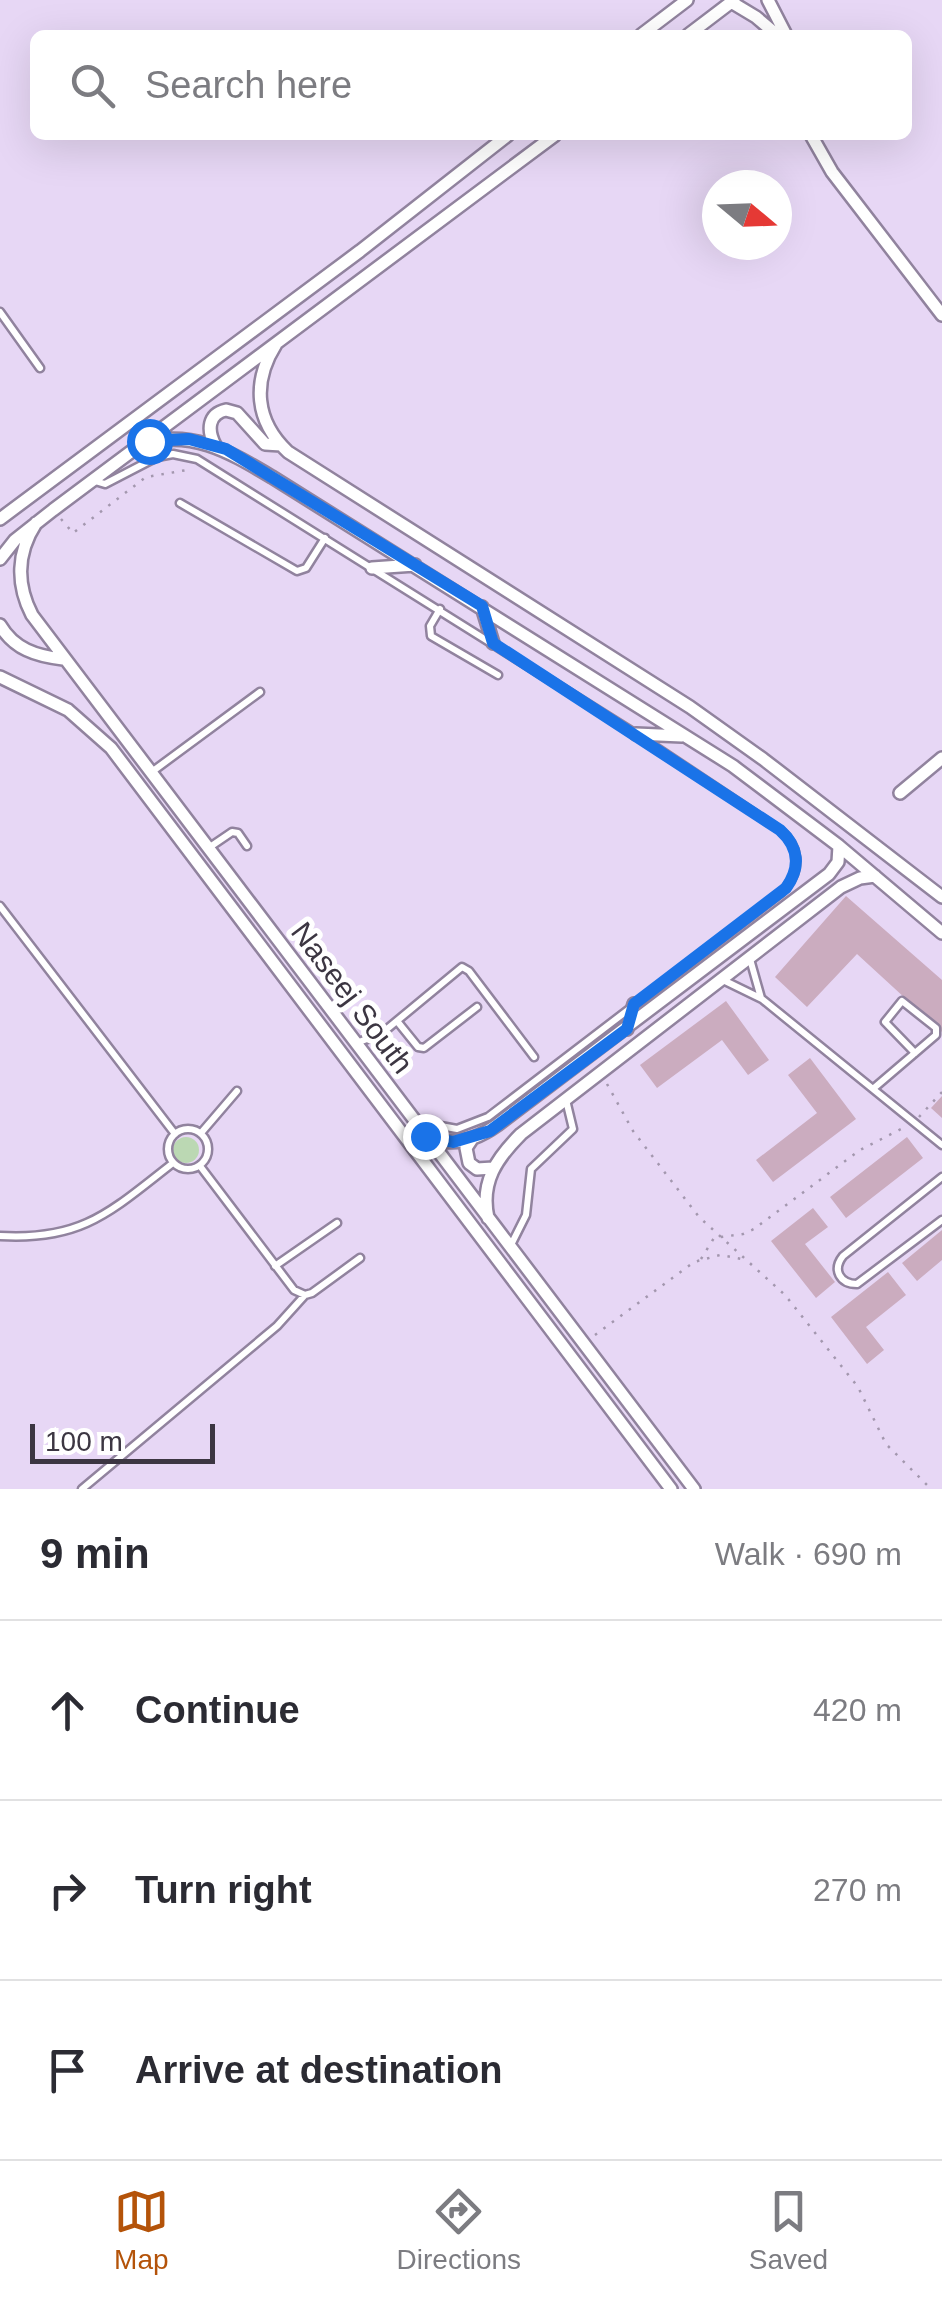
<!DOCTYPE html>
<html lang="en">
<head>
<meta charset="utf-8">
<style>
	body { margin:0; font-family:Arial,sans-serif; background:#f2f2f3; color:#2b2b33 }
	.compass { position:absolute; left:702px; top:170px; width:90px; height:90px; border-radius:50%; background:#fff; box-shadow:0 10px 40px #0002; rotate:109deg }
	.scale { position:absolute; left:30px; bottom:25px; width:185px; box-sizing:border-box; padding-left:10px; border:5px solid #3c3642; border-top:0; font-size:28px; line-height:35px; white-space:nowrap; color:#3c3642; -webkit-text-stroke:8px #fff; paint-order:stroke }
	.stop { position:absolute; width:30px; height:30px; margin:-22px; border:8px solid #1a73e8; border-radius:50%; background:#fff }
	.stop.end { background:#1a73e8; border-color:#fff; box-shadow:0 2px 10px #0008 }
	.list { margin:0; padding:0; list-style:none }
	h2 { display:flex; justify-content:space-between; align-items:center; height:130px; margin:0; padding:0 40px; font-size:42px }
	h2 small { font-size:32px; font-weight:400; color:#7c7c81 }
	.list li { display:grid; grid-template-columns:65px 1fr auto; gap:30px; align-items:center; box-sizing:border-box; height:180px; padding:0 40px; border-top:2px solid #e1e1e2 }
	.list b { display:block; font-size:38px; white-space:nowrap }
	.list em { font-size:32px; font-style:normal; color:#7c7c81 }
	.icon { flex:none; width:55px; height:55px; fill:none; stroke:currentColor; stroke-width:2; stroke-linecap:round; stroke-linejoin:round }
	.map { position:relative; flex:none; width:942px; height:1489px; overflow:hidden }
	.search { position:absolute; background:#fff; box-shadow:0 10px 40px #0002; left:30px; right:30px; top:30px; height:110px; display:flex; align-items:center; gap:25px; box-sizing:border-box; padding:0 35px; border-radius:15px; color:#7c7c81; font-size:38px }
	.sheet { height:670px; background:#fff }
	nav { display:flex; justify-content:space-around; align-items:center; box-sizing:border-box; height:140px; border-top:2px solid #e1e1e2; background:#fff; font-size:28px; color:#7c7c81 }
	nav a { display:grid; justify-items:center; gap:5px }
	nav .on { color:#b45309 }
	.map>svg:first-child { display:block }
	.green { fill:#bbd8b3 }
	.building { fill:#cbacbf }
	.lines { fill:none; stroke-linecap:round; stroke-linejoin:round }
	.service-casing { stroke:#91839e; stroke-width:11 }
	.minor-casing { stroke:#91839e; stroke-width:16 }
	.path { stroke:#a397ae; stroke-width:2.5; stroke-dasharray:2.5 8; stroke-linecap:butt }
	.service { stroke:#fff; stroke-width:6 }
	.minor { stroke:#fff; stroke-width:11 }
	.route { stroke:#1a73e8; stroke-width:12 }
	.labels { text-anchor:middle; stroke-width:10; stroke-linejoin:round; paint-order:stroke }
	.street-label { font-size:30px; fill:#3c3642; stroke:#fff }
</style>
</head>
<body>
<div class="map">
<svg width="942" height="1489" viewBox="0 0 942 1489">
	<rect width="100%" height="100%" fill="#e7d7f5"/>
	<path class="green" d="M173 1150a13 13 0 1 1 26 0a13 13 0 1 1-26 0Z"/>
	<path class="building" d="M846,896l96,84v52l-85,-78 -50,53 -32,-30z
		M726,1001l43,59 -21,15 -26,-35 -65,48 -17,-23z
		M810,1058l46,61 -83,63 -17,-22 61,-47 -29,-38z
		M942,1096v22l-11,-10z
		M907,1137l16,21 -77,60 -16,-21z
		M813,1208l15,19 -23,17 30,38 -19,16 -45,-57z
		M942,1230v30l-25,21 -15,-18z
		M888,1272l18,23 -40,32 18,23 -17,14 -36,-47z"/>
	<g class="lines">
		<g class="service-casing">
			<path id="service" d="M0,312l40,56
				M95,481l10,3 52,-27 16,-3 24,5 439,275 144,96c22,19 21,43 1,63l-293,224 -31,12 -38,-7
				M180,503l117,68 9,-3 19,-30
				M440,609l-10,17 1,10 67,39
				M153,771l107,-79
				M207,849l25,-17 6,1 9,13
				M0,906l175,228
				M750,959l11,39
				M723,980l39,19 180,146
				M397,1021l21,26 6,1 53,-41
				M356,1043l25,-9 81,-67 7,4 65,86
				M874,1088l62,-53v-7l-34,-27 -17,21 30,31
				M168 1149a20 20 0 1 1 40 0a20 20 0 1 1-40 0Z
				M201,1133l36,-42
				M200,1166l94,124 11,5 7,-2 48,-35
				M942,1177l-99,79c-11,14 -3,28 14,28l85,-64
				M0,1236c83,5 111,-25 173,-73
				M510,1247l16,-32 5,-46 42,-40 -7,-29
				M275,1266l62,-43
				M82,1489l195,-163 28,-31"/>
		</g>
		<g class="minor-casing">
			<path id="minor" d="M768,0l18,35
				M731,2l25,15 21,18
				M641,35l46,-35
				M688,35l46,-35
				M811,135l21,37 110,143
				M276,344c-24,38 -21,77 12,108l402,255 73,52 179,138
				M140,444c52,-15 88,7 132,33l461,289 106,80 103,87
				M215,445c-8,-15 -7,-31 11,-35l11,3 28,31 16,1
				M0,519l360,-268 148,-116
				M36,523c-19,29 -20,61 -4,92l662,874
				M0,559l15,-19 38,-30 502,-375
				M372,568l43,-3
				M482,607l11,36
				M0,625c14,24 36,31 63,34
				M0,677l68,33 43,38 560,741
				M636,734l46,2
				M900,793l42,-35
				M627,1029l7,-25
				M429,1137c24,10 47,3 68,-12l332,-251 9,-12 1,-16
				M472,1139l-6,9 3,15 8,6 16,-1
				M488,1218c-8,-36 9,-60 33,-84l320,-247 19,-9 15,-2"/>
		</g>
		<path class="path" d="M61,519l12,14 73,-56 41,-7v-4
			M607,1084l26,47 66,86 86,78 73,92 28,57 45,45
			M919,1117l23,-25
			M701,1259l13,-21 29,-4 11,-5 106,-79 45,-23
			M595,1335l99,-73 26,-7 22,4"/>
		<use href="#service" class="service"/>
		<use href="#minor" class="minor"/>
	</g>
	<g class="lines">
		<path class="route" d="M149,441l40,-2 37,10 256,157 11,37 287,187c19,17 21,37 6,58l-152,116 -7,25 -137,102 -37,11 -28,-6"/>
	</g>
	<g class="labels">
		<g class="street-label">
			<text transform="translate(352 998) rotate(53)" y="10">Naseej South</text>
		</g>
	</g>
</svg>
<svg class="compass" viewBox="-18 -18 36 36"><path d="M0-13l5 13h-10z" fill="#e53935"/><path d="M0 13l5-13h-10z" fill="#7c7c81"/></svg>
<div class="scale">100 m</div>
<div class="stop" style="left:149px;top:441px"></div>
<div class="stop end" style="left:425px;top:1136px"></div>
<div class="search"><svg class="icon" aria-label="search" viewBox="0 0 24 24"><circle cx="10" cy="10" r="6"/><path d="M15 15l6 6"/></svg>Search here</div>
</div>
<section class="sheet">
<h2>9 min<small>Walk · 690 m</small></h2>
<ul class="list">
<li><svg class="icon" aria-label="ahead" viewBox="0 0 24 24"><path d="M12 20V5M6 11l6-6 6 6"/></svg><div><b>Continue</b></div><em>420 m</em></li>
<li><svg class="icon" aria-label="right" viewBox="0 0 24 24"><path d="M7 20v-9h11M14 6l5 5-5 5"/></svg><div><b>Turn right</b></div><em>270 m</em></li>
<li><svg class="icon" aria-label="arrive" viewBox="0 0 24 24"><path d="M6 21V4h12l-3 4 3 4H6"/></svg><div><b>Arrive at destination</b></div></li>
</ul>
</section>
<nav>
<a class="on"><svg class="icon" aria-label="map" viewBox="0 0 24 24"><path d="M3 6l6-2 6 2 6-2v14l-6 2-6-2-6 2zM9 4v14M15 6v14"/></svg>Map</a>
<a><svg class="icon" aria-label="directions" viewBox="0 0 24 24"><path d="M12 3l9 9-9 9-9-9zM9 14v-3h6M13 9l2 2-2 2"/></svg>Directions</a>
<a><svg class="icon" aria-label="saved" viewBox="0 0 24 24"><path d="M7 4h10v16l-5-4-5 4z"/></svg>Saved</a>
</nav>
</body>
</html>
